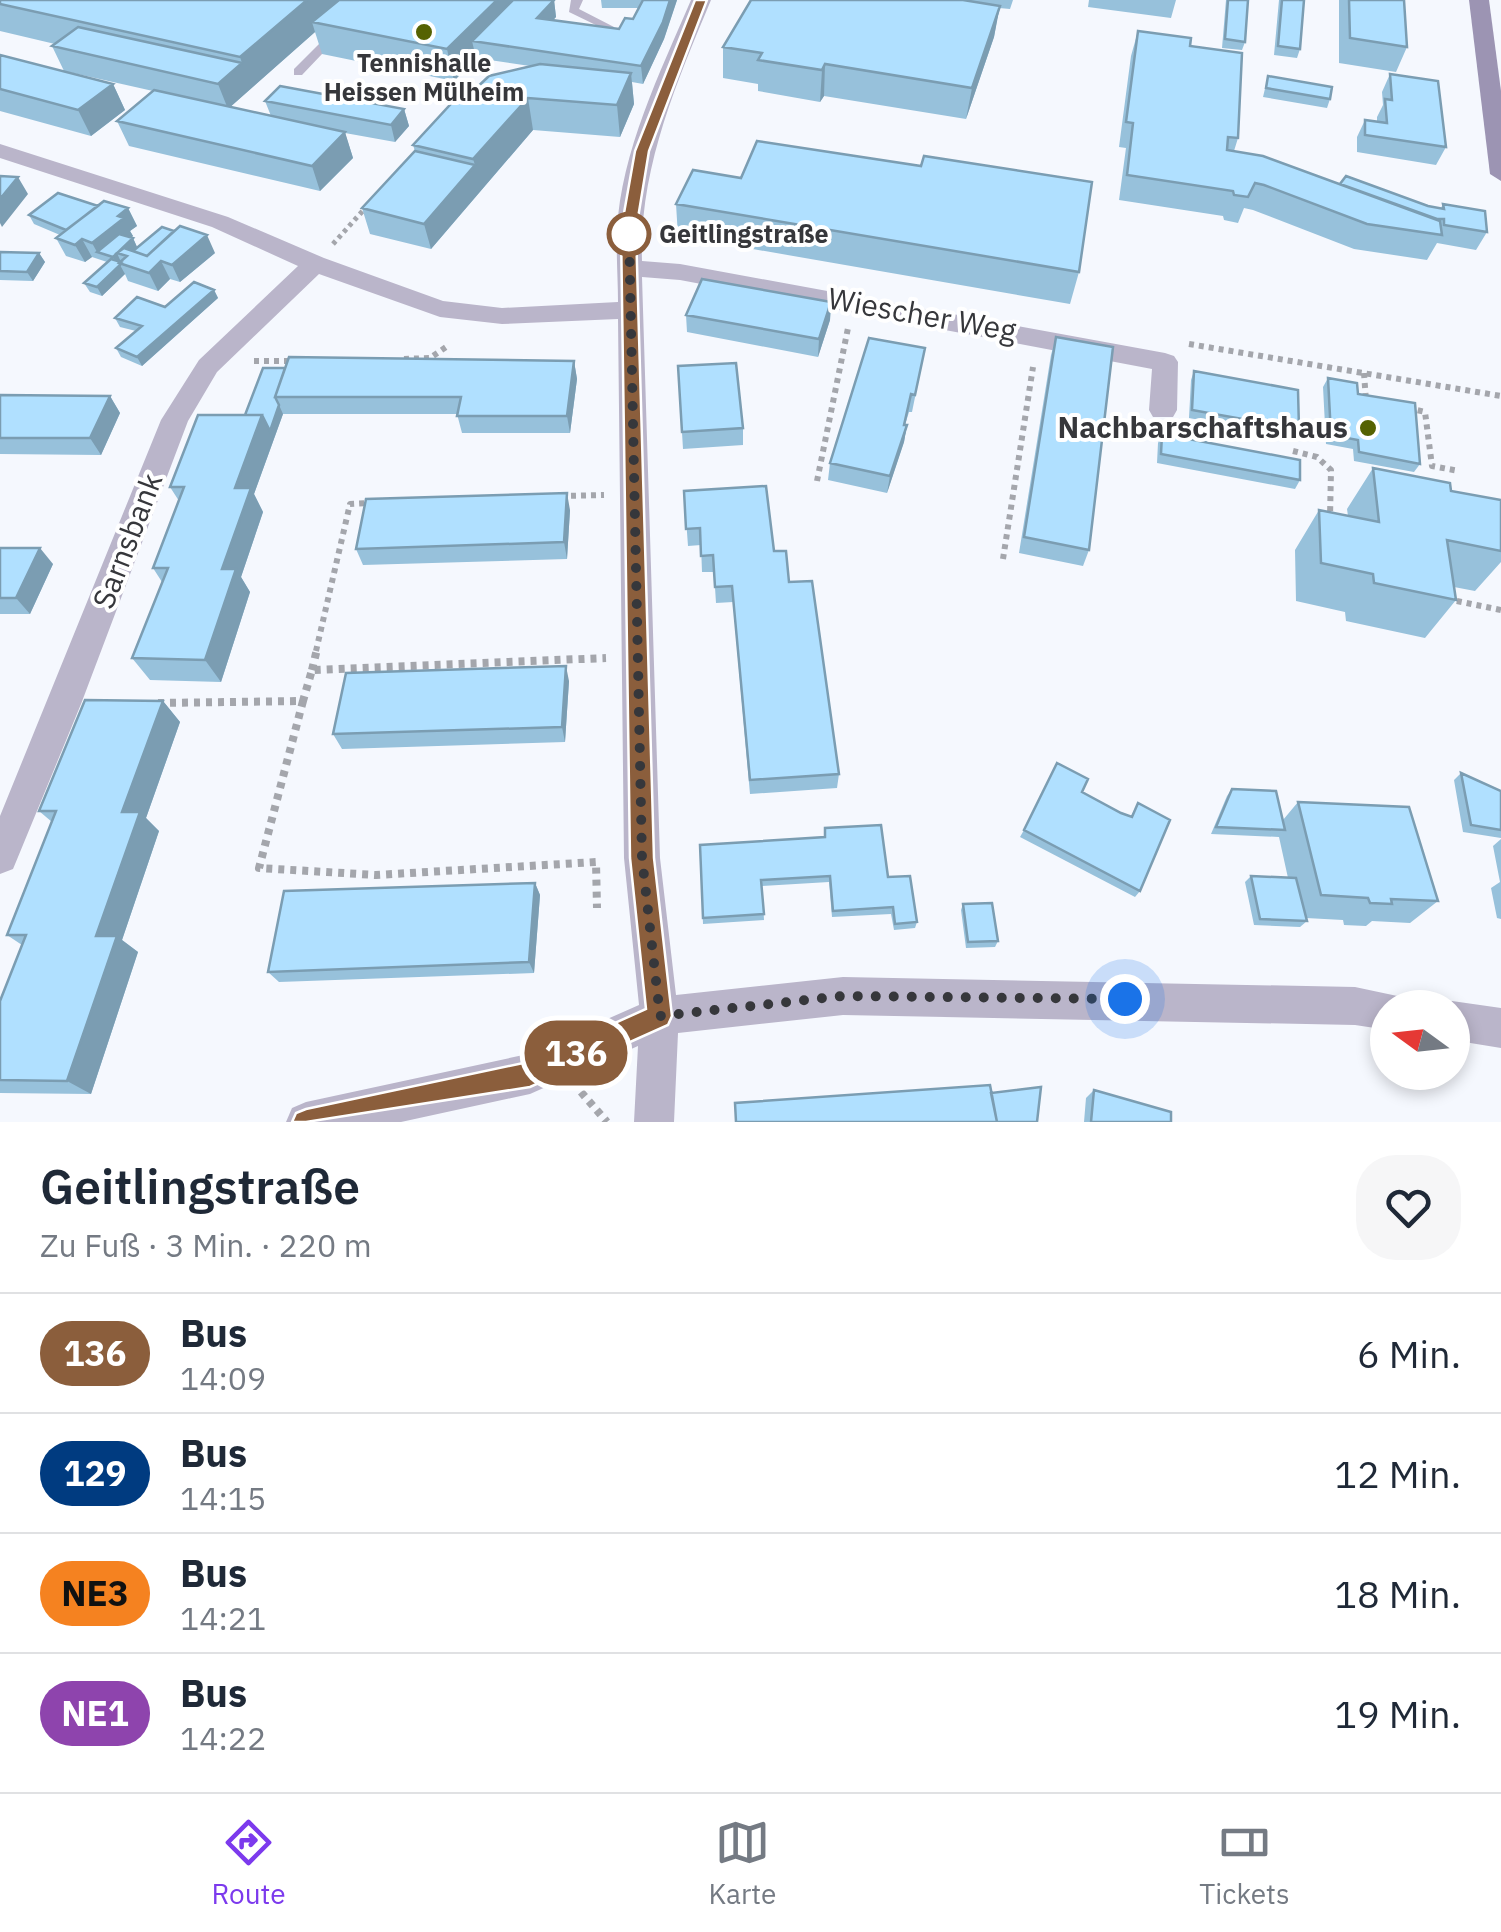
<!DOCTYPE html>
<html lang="de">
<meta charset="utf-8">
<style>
body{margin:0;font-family:"IBM Plex Sans",sans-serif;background:#f6f6f7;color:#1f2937;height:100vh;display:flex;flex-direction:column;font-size:38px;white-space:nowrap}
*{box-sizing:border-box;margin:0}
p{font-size:32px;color:#747a83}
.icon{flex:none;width:55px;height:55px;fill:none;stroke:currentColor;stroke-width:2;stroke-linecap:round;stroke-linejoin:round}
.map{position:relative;height:1122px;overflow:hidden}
.drawer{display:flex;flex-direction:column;background:#fff;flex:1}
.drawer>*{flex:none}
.badge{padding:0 20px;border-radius:32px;font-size:35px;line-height:65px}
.needle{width:65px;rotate:285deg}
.tools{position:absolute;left:1370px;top:990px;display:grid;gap:20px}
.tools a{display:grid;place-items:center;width:100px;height:100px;border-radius:50%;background:#fff;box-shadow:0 5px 15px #0003;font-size:50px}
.you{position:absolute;width:50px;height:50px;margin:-25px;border:8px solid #fff;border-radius:50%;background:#1a73e8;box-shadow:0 0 0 15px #1a73e833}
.map>.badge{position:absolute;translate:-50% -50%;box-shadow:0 0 0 5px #fff}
.round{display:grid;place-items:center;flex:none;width:105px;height:105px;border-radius:40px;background:#f6f6f7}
.summary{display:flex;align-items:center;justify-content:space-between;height:170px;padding:0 40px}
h1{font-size:48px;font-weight:600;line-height:75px}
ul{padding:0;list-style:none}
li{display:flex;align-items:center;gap:30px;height:120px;padding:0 40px;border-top:2px solid #e0e1e3}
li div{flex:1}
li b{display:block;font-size:38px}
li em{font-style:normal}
li .badge{min-width:110px;font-weight:700;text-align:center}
.menu{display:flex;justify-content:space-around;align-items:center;height:140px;border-top:2px solid #e0e1e3;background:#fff;font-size:28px;color:#747a83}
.menu a{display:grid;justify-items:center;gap:5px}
.menu .on{color:#7c3aed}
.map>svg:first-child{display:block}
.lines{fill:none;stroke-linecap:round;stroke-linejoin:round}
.path-far2{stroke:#a4a6ac;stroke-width:5;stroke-dasharray:4 4;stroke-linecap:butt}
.path-far1{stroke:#a4a6ac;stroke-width:6;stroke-dasharray:5 5;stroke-linecap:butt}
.path{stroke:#a4a6ac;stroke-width:8;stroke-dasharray:6 6;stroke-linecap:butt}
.lane{fill:#bab5ca;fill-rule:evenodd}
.street{fill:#bab5ca;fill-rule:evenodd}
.secondary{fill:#9c94b3;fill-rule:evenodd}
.wall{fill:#97c1db}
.shaded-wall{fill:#7b9db2}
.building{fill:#b0e0ff;stroke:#7b9db2;stroke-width:2.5}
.line{fill:#8b5e3c;stroke:#fff;stroke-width:2.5}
.walk{stroke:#36373b;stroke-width:10;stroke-dasharray:0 18}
.poi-dot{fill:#556202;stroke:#fff;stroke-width:4}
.stop-dot{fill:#fff;stroke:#8b5e3c;stroke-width:5}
.labels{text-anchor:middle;stroke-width:8;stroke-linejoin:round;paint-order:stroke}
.far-poi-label{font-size:25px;font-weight:bold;fill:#36373b;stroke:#fff}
.far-stop-label{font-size:25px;font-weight:bold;fill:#36373b;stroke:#fff;text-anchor:start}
.street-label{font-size:30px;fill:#36373b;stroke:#fff}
.poi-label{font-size:30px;font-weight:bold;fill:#36373b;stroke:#fff;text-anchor:end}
</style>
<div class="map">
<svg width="1501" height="1122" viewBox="0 0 1501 1122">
<rect width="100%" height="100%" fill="#f5f8fe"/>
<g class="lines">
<!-- path-far2 -->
<path class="path-far2" d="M333,244L368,205"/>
<!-- path-far1 -->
<path class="path-far1" d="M1189,344L1501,396
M404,359L430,358L449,345
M254,361H291
M1364,373L1366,401
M1408,408L1425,412L1432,466L1459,471
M1293,451L1317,457L1331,470L1330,518
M817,481L848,328
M561,496L604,495
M1003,559L1033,367
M1447,599L1501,610
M316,651L350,504L369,503"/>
<!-- path -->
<path class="path" d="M312,670L317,649
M303,701L259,868L376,875L596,862L597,908
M158,703L303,701L312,670L606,658
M581,1092L607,1122"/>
<!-- lane -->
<path class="lane" d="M571,0H583L579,9L614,27L604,29L569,12Z
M332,31L342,33L302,75H294V69Z"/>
<!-- street -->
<path class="street" d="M691,0H711C676,84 639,169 642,261L680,264L1165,353L1174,356L1178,362L1177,410L1173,417H1153L1149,410L1152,369L680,280L642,277L660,858L676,995L843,977L1355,987L1402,997L1406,1008H1388V1030L1355,1025L843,1015L678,1033L674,1122H634L638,1046L530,1094L401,1122H286L292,1108L306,1102L528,1054L639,1005L624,858L618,319L502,324L440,317L319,274L217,372L188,421L81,704L18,857L13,869L0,874V816L161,420L199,360L298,266L212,227L0,158V144L228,217L324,258L443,301L502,308L618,302C618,279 616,255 617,231C621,151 660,73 691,0Z
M1452,1001L1501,1008V1048L1452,1040V1008H1438Z"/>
<!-- secondary -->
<path class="secondary" d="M1469,0H1489L1501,91V181L1490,174Z"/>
</g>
<!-- wall -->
<path class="wall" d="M0,0H554L556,17L553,20L619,29L633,19L638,8H602L601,0H677L664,39L643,84L632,82L634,104L620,137L533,130L431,249L370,234L362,208L415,151L413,145L469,95L530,66L476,58L454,81L322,54L315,32L230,107L271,116L265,101L404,109L409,126L395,142L345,133L353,158L320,191L129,146L117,121L153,91L64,71L52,46L55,44L0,31Z
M751,0H1013L1010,9L999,8L994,37L966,119L824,96L820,102L758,91V84L723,78V47Z
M1089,0H1176L1171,18L1088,7Z
M1226,0H1248L1245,42L1242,50L1222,48Z
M1279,0H1304L1300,49L1297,58L1274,55Z
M1339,0H1404L1407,47L1396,72L1339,63Z
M1138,31L1190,46L1238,138L1234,151L1340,184L1428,206L1441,208L1443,204L1487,232L1476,250L1437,243L1427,260L1354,249L1253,210L1244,208L1238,223L1224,220L1223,216L1119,200L1126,148L1119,147L1131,56Z
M0,55L113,84L125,110L91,136L0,111Z
M1390,74L1446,147L1436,165L1357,152V137L1365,120L1377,122V117L1383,105L1382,92Z
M1268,76L1330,99L1327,108L1263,97Z
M676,204L1079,272L1070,304L678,236Z
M98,206L128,208L137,226L130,231L133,236L130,238H133L137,247L215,253L180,282L170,279L158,291L128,281L125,274L102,296L90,292L84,283L107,262L92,257L85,262L66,256L56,238L60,235L34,224L29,215Z
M0,252L39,253L45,262L33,281L0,280Z
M214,290L218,298L142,366L121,357L116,348L136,331L120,327L115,318L165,307Z
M831,302L830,320L818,357L687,332L686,315Z
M1056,337L1089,550L1083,566L1019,553L1051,355Z
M925,348L912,412H909L905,425H907L904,442L887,493L828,480L830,463Z
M574,361L577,379L570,433H462L457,414H283L254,494L263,512L241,577L250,592L221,682L150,680L132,658L162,582L153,568L179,501L170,487L245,415L263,368Z
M678,366L743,428V445L683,449Z
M1194,371L1299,429L1294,438L1189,418L1191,380Z
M1328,378L1420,464L1414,472L1354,461L1353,449L1326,444L1323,387Z
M0,395L110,396L120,413L101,455L0,454Z
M1162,434L1300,480L1295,489L1157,463L1158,443Z
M1373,468L1451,491L1501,500V562L1475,591L1454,587L1456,600L1425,638L1346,621L1345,612L1296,601L1295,550L1319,510L1348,516L1347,509Z
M684,491L774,551L789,582L839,774L837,788L750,794L733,602L716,603L714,572H702L701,545L688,546Z
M570,510L567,559L363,565L356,549Z
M0,548L53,564L30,614H0Z
M569,681L565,742L342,749L333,734Z
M163,701L180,722L146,818L159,831L122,940L138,952L91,1094L0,1093V1001L22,945L7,935L52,822L39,811Z
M1461,773L1501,791V838L1463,832L1454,780Z
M1232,789L1283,820L1298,802L1438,901L1410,923L1372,921L1366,926L1344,925L1343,920L1306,918L1307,921L1300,927L1254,925L1245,882L1251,876L1288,878L1279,837L1211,834L1227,796Z
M1082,792L1121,813L1131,816L1138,803L1140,891L1135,897L1020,837L1024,830Z
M825,828L888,877L917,922L915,928L894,930L891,914L832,917L829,882L762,886L764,920L703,924L700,845L824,837Z
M1501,839V919L1497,918L1491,888L1500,882L1493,846Z
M535,883L540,895L534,973L279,982L268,972Z
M963,904L998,941L995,947L966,948L961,910Z
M1094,1090L1171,1122H1084L1086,1098Z"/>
<!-- shaded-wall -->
<path class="shaded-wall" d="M307,0H352L312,22L315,32L228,109L218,84L242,63L240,57Z
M497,0H533L472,41L476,58L454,81L447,49Z
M554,0L556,17L539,35L537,18Z
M670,0H677L664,39L643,84L641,66Z
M1000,6L994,37L966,119L972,88Z
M825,64L824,96L820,102L822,70Z
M631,73L634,104L620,137L617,105Z
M113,84L125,110L91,136L78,110Z
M528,98L533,130L431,249L424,224L475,165L473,159Z
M404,109L409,126L395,142L391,125Z
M345,132L353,158L320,191L312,166Z
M18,177L28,194L2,227L0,223V199Z
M128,208L137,226L130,231L133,236L108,256L97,252L92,243L118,216Z
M184,234L161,261L170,279L158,291L149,273Z
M207,235L215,253L180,282L172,265Z
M133,238L137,247L127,256L117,253L121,262L117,266L113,257Z
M82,239L92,257L85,262L75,245Z
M39,253L45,262L33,281L27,272Z
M120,265L125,274L102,296L97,287Z
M214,290L218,298L142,366L137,357Z
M831,302L830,320L818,357L819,339Z
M574,361L577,379L570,433L567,416Z
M110,396L120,413L101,455L90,438Z
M279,405L283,414L254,494L263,512L241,577L250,592L221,682L205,660L235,488L262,415Z
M907,425L904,442L887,493L890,476Z
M567,493L570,510L567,559L564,542Z
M40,548L53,564L30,614L16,598Z
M566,666L569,681L565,742L562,727Z
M163,701L180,722L146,818L159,831L122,940L138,952L91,1094L67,1081L122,812Z
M535,883L540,895L534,973L529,962Z"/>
<!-- building -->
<path class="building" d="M0,0H307L240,57L0,4Z
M339,0H497L447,49L312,22Z
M513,0H554L537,18L619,29L625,18L633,19L643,0H670L663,22L641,66L472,41Z
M751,0H963L1000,6L972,88L825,64L822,70L758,60L762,53L723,47Z
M1228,0H1248L1245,42L1225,39Z
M1282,0H1304L1300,49L1278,46Z
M1349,0H1404L1407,47L1350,38Z
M78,27L242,63L218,84L52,46Z
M1138,31L1191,38L1190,46L1242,53L1238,138L1228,137L1227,150L1263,156L1440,221L1442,235L1367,224L1264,185L1255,183L1248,197L1234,195L1233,191L1127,175L1133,123L1126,122Z
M0,55L113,84L78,110L0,89Z
M540,64L631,73L617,105L528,98L473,159L413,145L461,93L469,95L489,76Z
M1390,74L1438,81L1446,147L1365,135V120L1387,123L1385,99L1392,100Z
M1268,76L1332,87L1330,99L1266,88Z
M280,86L404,109L391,125L265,101Z
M154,90L345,132L312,166L117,121Z
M757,141L921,166L924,156L1092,182L1079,272L676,204L693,170L741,178Z
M415,151L475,165L424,224L362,208Z
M0,176L18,177L0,199Z
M1346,176L1428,206L1444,209L1443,204L1485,211L1487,232L1444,225V219H1437L1340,184Z
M58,193L98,206L66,230L29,215Z
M104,201L128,208L118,216L124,218L92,243L82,239L75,245L56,238Z
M180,226L207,235L172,265L161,261L149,273L119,263L127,256L117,253L124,248L147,256Z
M162,227L174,231L147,256L133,251Z
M119,234L133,238L113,257L97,252Z
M0,252L39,253L27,272L0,271Z
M111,259L121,262L119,263L120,265L97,287L84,283Z
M702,279L831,302L819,339L686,315Z
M194,282L214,290L137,357L116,348L142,326L115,318L137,297L165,307Z
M1056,337L1113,347L1089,550L1024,537Z
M869,338L925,348L915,395L911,394L904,425H907L890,476L830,463Z
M289,357L574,361L567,416H457L461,397H275Z
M736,363L743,428L682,432L678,366Z
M263,368H285L275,397L279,405L270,431L262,415H245Z
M1194,371L1298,390L1299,429L1192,410Z
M1328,378L1357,383L1358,394L1415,403L1420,464L1359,452L1358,440L1331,435Z
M0,395L110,396L90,438H0Z
M198,415H262L235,488H251L222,569H236L205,660L132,658L168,568H153L184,487H170Z
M1162,434L1300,460V480L1161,454Z
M1373,468L1450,483L1451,491L1501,500V551L1447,540L1456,600L1374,583L1373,574L1321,563L1319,510L1379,522Z
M766,486L774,551H786L789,582L812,581L839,774L750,780L732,586L715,587L713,555L701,556L700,528L686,529L684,491Z
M567,493L564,542L356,549L366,499Z
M0,548H40L16,598H0Z
M566,666L562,727L333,734L346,673Z
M85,700L163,701L122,812H140L96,936H117L67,1081L0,1080V1001L26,935H7L56,811H39Z
M1057,763L1088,779L1082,792L1121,813L1132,817L1138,803L1170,820L1140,891L1024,830Z
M1461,773L1501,791V830L1471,825Z
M1232,789L1276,791L1285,830L1216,827Z
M1298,802L1409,807L1438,901L1391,899L1392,904L1370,903L1368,898L1321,895Z
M881,825L888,877L910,876L917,922L895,924L893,907L833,911L830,876L761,880L764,914L703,918L700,845L825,837V828Z
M1251,876L1296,878L1307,921L1260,919Z
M535,883L529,962L268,972L284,891Z
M992,903L998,941L968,942L963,904Z
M990,1085L997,1122H736L735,1103Z
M1041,1087L1037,1122H997L991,1093Z
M1094,1090L1171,1112V1122H1091Z"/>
<!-- line -->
<path class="line" d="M695,0H707L649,151L636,230L654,858L672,1016L668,1025L530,1087L306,1122H292L296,1113L306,1109L528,1062L646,1009L630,858L621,230L635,151Z"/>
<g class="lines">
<!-- walk -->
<path class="walk" d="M629,234V230L642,858L660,1016L843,996L1125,999"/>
</g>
<!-- markers -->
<g class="poi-dot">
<circle cx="424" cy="32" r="10"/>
<circle cx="1368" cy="428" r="10"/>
</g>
<circle class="stop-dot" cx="629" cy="234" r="20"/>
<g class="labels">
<!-- far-poi labels -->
<g class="far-poi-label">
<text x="424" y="72">Tennishalle<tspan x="424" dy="29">Heissen Mülheim</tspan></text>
</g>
<!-- far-stop labels -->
<g class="far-stop-label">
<text x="659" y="243">Geitlingstraße</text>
</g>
<!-- street labels -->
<g class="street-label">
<text transform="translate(922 315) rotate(10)" y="10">Wiescher Weg</text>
<text transform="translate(128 541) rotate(-69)" y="10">Sarnsbank</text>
</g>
<!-- poi labels -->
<g class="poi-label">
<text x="1348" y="438">Nachbarschaftshaus</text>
</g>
</g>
</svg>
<div class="tools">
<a><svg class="needle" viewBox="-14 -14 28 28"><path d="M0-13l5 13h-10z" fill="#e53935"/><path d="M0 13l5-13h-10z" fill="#747a83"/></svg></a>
</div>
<div class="you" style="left:1125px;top:999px"></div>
<b class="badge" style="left:576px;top:1053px;background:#8b5e3c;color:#fff">136</b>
</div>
<section class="drawer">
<div class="summary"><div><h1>Geitlingstraße</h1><p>Zu Fuß · 3 Min. · 220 m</p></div><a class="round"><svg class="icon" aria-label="heart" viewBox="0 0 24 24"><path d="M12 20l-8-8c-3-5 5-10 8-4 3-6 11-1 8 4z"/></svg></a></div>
<ul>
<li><span class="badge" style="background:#8b5e3c;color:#fff">136</span><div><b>Bus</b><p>14:09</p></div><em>6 Min.</em></li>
<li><span class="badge" style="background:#003b80;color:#fff">129</span><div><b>Bus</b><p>14:15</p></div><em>12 Min.</em></li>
<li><span class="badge" style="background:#f58220;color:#111">NE3</span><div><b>Bus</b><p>14:21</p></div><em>18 Min.</em></li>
<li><span class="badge" style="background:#8e44ad;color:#fff">NE1</span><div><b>Bus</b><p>14:22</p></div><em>19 Min.</em></li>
</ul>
</section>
<nav class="menu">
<a class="on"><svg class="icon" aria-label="directions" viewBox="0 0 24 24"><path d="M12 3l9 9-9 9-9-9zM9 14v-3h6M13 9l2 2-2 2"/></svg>Route</a>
<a><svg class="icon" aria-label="map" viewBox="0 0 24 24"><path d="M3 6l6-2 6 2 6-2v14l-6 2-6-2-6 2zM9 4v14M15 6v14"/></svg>Karte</a>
<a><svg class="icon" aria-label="tickets" viewBox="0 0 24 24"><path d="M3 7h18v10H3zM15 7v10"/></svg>Tickets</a>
</nav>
